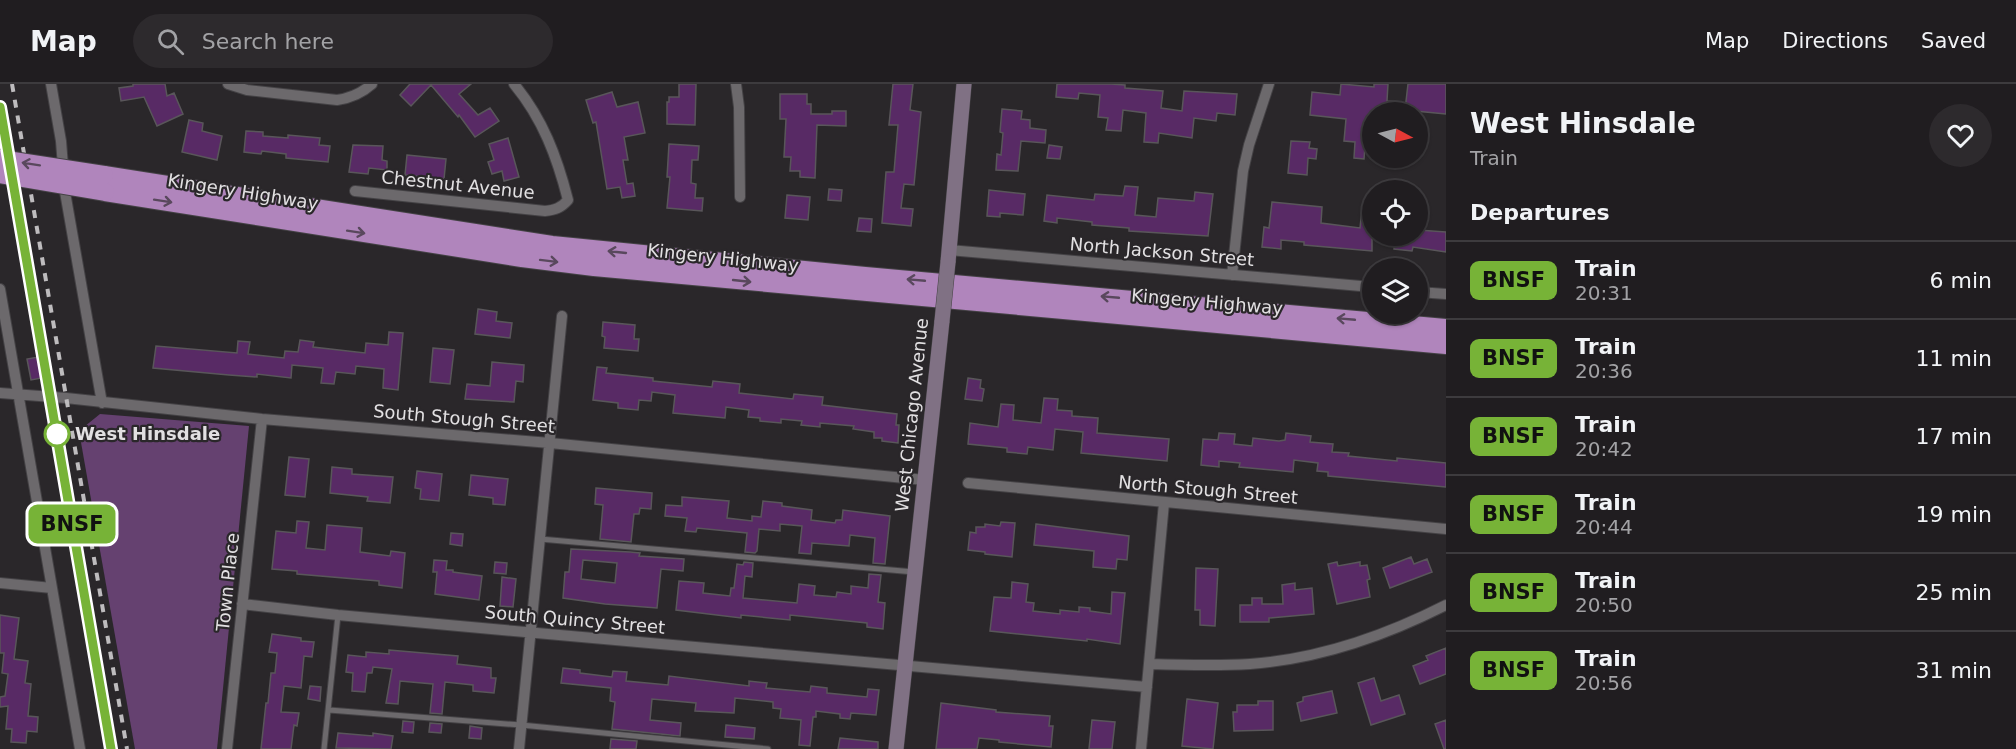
<!DOCTYPE html>
<style>
body{margin:0;font-family:"DejaVu Sans",sans-serif;background:#2d2a2d;color:#f1f3f6;height:100vh;display:flex;flex-direction:column;font-size:22px;white-space:nowrap}
*{box-sizing:border-box;margin:0}
p{font-size:20px;color:#a2a2a5}
.icon{flex:none;width:33px;height:33px;fill:none;stroke:currentColor;stroke-width:2;stroke-linecap:round;stroke-linejoin:round}
.map{position:relative;flex:1;overflow:hidden}
.details{display:flex;flex-direction:column;background:#201d20;width:570px}
.details>*{flex:none}
.badge{padding:0 12px;border-radius:9px;font-size:21px;line-height:39px}
.needle{width:39px;rotate:97deg}
.tools{position:absolute;left:1362px;top:18px;display:grid;gap:12px}
.tools a{display:grid;place-items:center;width:66px;height:66px;border-radius:50%;background:#201d20;box-shadow:0 2px 4px #0004,0 0 0 2px #3d3b3e;font-size:30px}
.map>.badge{position:absolute;translate:-50% -50%;box-shadow:0 0 0 3px #fff}
h2{padding:0 24px;font-size:22px;line-height:54px}
.round{display:grid;place-items:center;flex:none;width:63px;height:63px;border-radius:32px;background:#2d2a2d}
.summary{display:flex;align-items:center;justify-content:space-between;height:102px;padding:0 24px}
h1{font-size:28px;font-weight:600;line-height:45px}
ul{padding:0;list-style:none}
li{display:flex;align-items:center;gap:18px;height:78px;padding:0 24px;border-top:2px solid #3d3b3e}
li div{flex:1}
li b{display:block;font-size:22px}
li em{font-style:normal}
li .badge{min-width:66px;font-weight:700;text-align:center}
header{display:flex;align-items:center;gap:36px;box-sizing:border-box;height:84px;padding:0 30px;background:#201d20;border-bottom:2px solid #3d3b3e}
header strong{font-size:28px}
nav{display:flex;gap:33px;margin-inline-start:auto;font-size:21px}
.search{width:420px;height:54px;background:#2d2a2d;display:flex;align-items:center;gap:15px;box-sizing:border-box;padding:0 21px;border-radius:33px;color:#a2a2a5;font-size:22px}
main{display:flex;flex:1;min-height:0}
.map>svg:first-child{display:block}
.green{fill:#654170}
.building{fill:#582a65;stroke:#59565a;stroke-width:1.5;fill-rule:evenodd}
.lines{fill:none;stroke-linecap:round;stroke-linejoin:round}
.service-casing{stroke:#444245;stroke-width:7}
.minor-casing{stroke:#444245;stroke-width:12}
.secondary-casing{stroke:#444245;stroke-width:16}
.motorway-casing{stroke:#444245;stroke-width:20}
.service{stroke:#6c696c;stroke-width:5}
.minor{stroke:#6c696c;stroke-width:10}
.secondary{stroke:#807184;stroke-width:15}
.motorway{stroke:#b085bc;stroke-width:18}
.rail{stroke:#bebcbe;stroke-width:4;stroke-dasharray:8 8;stroke-linecap:butt}
.secondary-bridge-casing{stroke:#444245;stroke-width:16;stroke-linecap:butt}
.motorway-bridge-casing{stroke:#444245;stroke-width:20;stroke-linecap:butt}
.secondary-bridge{stroke:#807184;stroke-width:15}
.motorway-bridge{stroke:#b085bc;stroke-width:18}
.oneway{stroke:#59485d}
.line-casing{stroke:#fff;stroke-width:14}
.line{stroke:#77b337;stroke-width:9}
.stop-dot{fill:#fff;stroke:#77b337;stroke-width:3}
.labels{text-anchor:middle;stroke-width:4.5;stroke-linejoin:round;paint-order:stroke}
.street-label{font-size:18px;fill:#e2e0e2;stroke:#2a272a}
.stop-label{font-size:18px;font-weight:bold;fill:#e2e0e2;stroke:#2a272a;text-anchor:start}
</style>
<header>
<strong>Map</strong>
<div class="search"><svg class="icon" aria-label="search" viewBox="0 0 24 24"><circle cx="10" cy="10" r="6"/><path d="M15 15l6 6"/></svg>Search here</div>
<nav><a>Map</a><a>Directions</a><a>Saved</a></nav>
</header>
<main>
<div class="map">
<svg width="1446" height="665" viewBox="0 0 1446 665">
<rect width="100%" height="100%" fill="#2a272a"/>
<!-- green -->
<path class="green" d="M100,330L249,342L217,665H135L79,347Z"/>
<!-- building -->
<path class="building" d="M133,0H165L167,12L174,9L183,30L157,42L144,13L121,17L119,4L133,2Z
M410,0H471L459,10L478,31L490,24L499,37L475,53L459,31L458,33L431,1L411,22L400,11Z
M679,0H696L695,41L667,40V18H669V13H679Z
M893,0H913L910,26L921,28L914,101L904,100L901,124L913,125L911,142L882,139L886,88H894L898,41H889Z
M1057,0H1111L1125,1V4L1163,7L1161,24L1182,27L1184,7L1237,10L1235,31L1217,29L1216,37L1194,34L1192,54L1159,49L1158,59L1144,58L1146,29L1123,26L1121,47L1106,46L1108,34L1098,33L1100,11L1079,9L1078,15L1056,13Z
M1341,0L1374,3V0H1388L1387,17L1401,18L1400,28H1372V38L1367,37L1364,75L1354,74L1355,58L1344,57L1346,35L1310,31L1312,8L1340,11Z
M1408,0H1446V30L1405,26Z
M612,8L617,23L638,18L645,49L624,53L628,76H623L627,100L633,99L635,112L622,114L620,103L607,105L596,38L593,39L586,16Z
M780,10H807V20H811V30H832V27H846V42L817,41L815,94L800,93V87H790L791,73H784L786,35H780Z
M1002,25L1022,27L1021,35L1030,36V44L1046,46L1045,59L1021,57L1018,87L996,86L997,70L1001,71L1003,49L1000,48Z
M189,36L203,39L202,47L222,52L217,76L182,68Z
M246,47L263,48V52L288,54V51L320,54L319,61L330,62L328,78L286,74V70L262,67L261,70L244,68Z
M508,54L519,93L504,97L502,87L492,90L488,78L494,76L489,60Z
M1291,57L1310,58L1309,64L1317,65L1316,75L1308,74L1307,91L1288,89Z
M669,60L699,62L698,76H692L691,99L696,100L695,114H703L702,127L667,124L670,93H667Z
M353,61L383,62L382,76L387,77V86L369,84L368,90L349,88Z
M1049,61L1062,63L1060,75L1047,74Z
M407,71L446,75L444,95L405,91Z
M1125,102L1138,103L1135,131L1156,133L1158,114L1194,117L1195,108L1213,110L1208,152L1129,147V144L1092,141V138L1057,134V139L1044,137L1047,111L1094,116L1095,110L1123,112Z
M829,105L842,106L841,117L828,116Z
M989,106L1025,110L1023,131L1000,129V133L987,132Z
M787,111L810,113L808,136L785,134Z
M1272,118L1322,123L1321,139L1360,144L1362,125L1372,127V167L1304,161V158L1281,156V165L1262,163L1264,143L1269,144Z
M859,134L872,135L871,148L857,147Z
M1418,146L1446,148V168L1413,163L1412,167L1394,165L1395,152H1418Z
M478,225L497,228L496,237L512,239L510,254L475,250Z
M603,238L635,241L634,255H639L638,267L604,264L605,253L602,252Z
M389,248L403,249L398,306L383,304L384,285L356,282L355,290L336,288L334,300L321,299L323,284L292,281L291,294L257,290V293L229,291L153,284L156,262L237,269L238,257L250,258L248,270L284,274L285,267L298,268L300,256L314,258L313,263L365,269L366,259L388,261Z
M433,264L454,266L450,300L430,298Z
M38,273L42,294L31,296L27,275Z
M492,278L524,281L523,298L516,297L514,318L465,315L467,300L490,302Z
M597,283L607,284L606,289L653,294V297L712,303L713,297L740,300L739,309L793,315L794,310L823,313L822,321L897,330L896,341H899L898,359L882,357V354H874V348L853,345L854,342L820,339V343L801,341L802,337L781,335V339L760,337V334L748,333L749,326L726,323L725,334L673,329L675,311L652,308L651,317L639,316L638,326L618,324V319L593,316Z
M968,294L981,296L980,304L984,305L982,317L965,315Z
M1044,314L1058,315L1057,326L1072,327V332L1098,334L1097,349L1169,355L1167,377L1081,369L1083,348L1055,345L1053,366L1028,363L1027,370L1007,368V364L968,360L970,339L998,343L1001,320L1014,321L1013,336L1041,339Z
M1219,349L1235,350L1234,360L1252,362L1253,354L1279,357L1285,356L1286,349L1311,352L1310,358L1333,360L1332,368L1349,369L1348,372L1397,377V374L1446,379V403L1328,392V388L1317,387L1318,379L1294,376L1293,388L1239,383L1240,379L1219,377V383L1201,381L1203,355L1218,356Z
M289,373L309,375L305,413L285,411Z
M332,383L352,385V390L393,393L390,419L367,417L368,413L330,409Z
M417,387L442,390L439,417L420,415L421,405L415,404Z
M471,391L508,395L505,421L493,420V414L469,411Z
M596,404L652,409L651,425L640,424L639,430H634L631,458L600,455L603,421L595,420Z
M682,413L729,417L727,434L752,437V432L761,433L763,417L782,419V422L812,426L811,436L835,439L836,436H842L843,426L890,432L885,480L873,479L875,454L850,451L849,462L812,459L811,470L799,469L802,442L780,440V447L759,445L757,467L755,469L745,468L747,449L697,444L696,448L685,447L687,434L665,432L666,421L682,422Z
M297,437L309,438L306,464L325,466L327,441L362,444L360,468L390,472L391,467L405,469L402,504L379,501V497L297,490V487L272,485L276,447L296,449Z
M1001,438L1015,439L1012,473L985,470V468L968,466L970,448L976,449V443H985V440L1000,442Z
M1036,440L1129,452L1127,476L1117,475L1116,485L1093,483L1094,467L1034,461Z
M451,449L463,450L462,462L450,460Z
M571,465L630,468L640,469L639,472L684,475L683,487L661,485L657,524L605,520L563,514L565,488H569ZM583,476L617,479L615,499L581,495Z
M1411,473L1414,480L1427,475L1432,488L1390,504L1383,484Z
M434,476L447,477L446,486H453V488L482,492L479,516L435,510L437,488H433Z
M495,478L507,479L506,490L494,489Z
M744,478L753,479L752,493L745,492L743,514L797,519L799,500L815,502L814,511L836,513L837,508L851,510V502L868,504L869,490L881,491L878,518L885,519L883,545L867,543V539L819,534L790,531V536L741,531V534L676,526L679,497L704,499L703,509L730,512L731,504H734L737,480L743,481Z
M1337,478L1338,482L1360,478V482L1367,481L1370,495L1367,496L1370,513L1337,520L1328,480Z
M1196,484L1218,485L1215,542L1200,541V526H1195Z
M502,493L516,495L513,523L500,522Z
M1012,498L1028,500L1026,518L1034,519L1033,527L1060,530V526L1079,528V523L1090,524V527L1111,530L1112,508L1125,509L1120,560L1087,555V557L990,547L994,513L1011,514Z
M1295,499V506L1312,504L1314,530L1269,534V538H1240V521H1252V514H1262V520H1283L1282,501Z
M0,531L19,534L14,575L28,577L25,599L31,600L28,632L38,633L37,648L27,647L26,659L11,658L12,645H6L8,622L0,623V613L5,612L8,590L2,589L4,569H0Z
M272,550L301,554V557L314,558L312,573L304,572L301,604L284,602L281,628L299,629L297,642L294,641L291,665H261L266,619H268L271,589H275L277,569L269,568Z
M1446,564V590L1420,600L1413,582L1428,576L1426,572Z
M389,566L458,572L457,580L491,584V594H496L494,609L473,607V601L445,598L442,630L430,629L433,600L400,597L398,620L386,619L392,585L373,583L372,589H367L365,608L352,607L353,589L346,588L348,571L366,573V568L389,570Z
M563,584L580,586V589L612,593L613,587L627,588L626,597L668,601L669,592L749,602V597L767,599L766,604L810,608L811,602L827,604V609L867,613L868,605L879,606L876,631L851,629L850,635L840,634V630L816,627V633H813L810,662L799,661L801,636L780,634L781,625L773,624V618L735,614L734,629L695,627L696,619L652,615L650,636L681,639L680,652L612,645L615,618L610,617L611,604L561,599Z
M1374,594L1381,617L1399,611L1405,630L1371,641L1358,599Z
M310,602L321,603L320,617L308,615Z
M1332,607L1337,629L1301,637L1297,619L1303,617V613Z
M1187,615L1218,619L1213,665L1182,662Z
M1258,617H1273V646L1234,647L1233,628H1237V621H1258Z
M941,619L996,626V628L1050,632L1049,642H1053L1051,663L999,658V656L979,654L977,665H936Z
M1092,636L1115,638L1112,665H1089Z
M1446,636V665H1444L1435,640Z
M403,637L414,638L413,649L402,648Z
M430,639L442,640L441,649L429,648Z
M726,641L755,644L754,655L725,653Z
M470,642L482,644L481,655L469,654Z
M338,649L373,652V649L393,652L391,665L336,664Z
M840,654L878,658V665H838Z
M611,655L637,657L636,665H610Z"/>
<g class="lines">
<!-- service casing -->
<g class="service-casing">
<path id="service" d="M540,455L914,488
M329,626L521,641L768,665
M324,665L338,531"/>
</g>
<!-- minor casing -->
<g class="minor-casing">
<path id="minor" d="M51,0L61,57L65,108L102,319
M228,0L247,6L337,16C351,14 362,9 372,0
M736,0L739,23L740,113
M355,107L545,127C555,126 561,124 568,116C557,73 543,35 514,0
M949,166L1372,203
M1232,191L1243,87L1249,61L1269,0
M0,205L80,665
M1418,208L1446,210
M0,309L66,314L262,335L550,359L925,396
M968,399L1446,445
M0,499L52,504
M242,520L338,531L514,547L1147,603
M1149,580C1183,581 1216,582 1250,580C1319,575 1385,552 1446,521
M227,665L262,335
M519,665L562,232
M1141,665L1164,419"/>
</g>
<!-- secondary casing -->
<g class="secondary-casing">
<path id="secondary" d="M948,178L964,0
M896,665L942,237"/>
</g>
<!-- motorway casing -->
<g class="motorway-casing">
<path id="motorway" d="M104,91L552,161L865,192L1446,244
M105,108L522,174L594,183L1446,261"/>
</g>
<!-- service -->
<use href="#service" class="service"/>
<!-- minor -->
<use href="#minor" class="minor"/>
<!-- secondary -->
<use href="#secondary" class="secondary"/>
<!-- motorway -->
<use href="#motorway" class="motorway"/>
<!-- rail -->
<path class="rail" d="M12,0L127,665
M0,23L111,665"/>
<!-- secondary-bridge casing -->
<g class="secondary-bridge-casing">
<path id="secondary-bridge" d="M942,237L948,178"/>
</g>
<!-- motorway-bridge casing -->
<g class="motorway-bridge-casing">
<path id="motorway-bridge" d="M0,75L104,91
M0,90L105,108"/>
</g>
<!-- secondary-bridge -->
<use href="#secondary-bridge" class="secondary-bridge"/>
<!-- motorway-bridge -->
<use href="#motorway-bridge" class="motorway-bridge"/>
</g>
<!-- one-way arrows -->
<defs><path id="oneway-shaft" d="M-6 0H5M1.5-3L5.5 0L1.5 3" fill="none" stroke-width="1.6" stroke-linecap="round" stroke-linejoin="round" transform="scale(1.5)"/></defs>
<g class="oneway">
<use href="#oneway-shaft" transform="translate(31 80) rotate(-171)"/>
<use href="#oneway-shaft" transform="translate(163 117) rotate(9)"/>
<use href="#oneway-shaft" transform="translate(356 148) rotate(9)"/>
<use href="#oneway-shaft" transform="translate(617 168) rotate(-174)"/>
<use href="#oneway-shaft" transform="translate(549 177) rotate(7)"/>
<use href="#oneway-shaft" transform="translate(916 196) rotate(-175)"/>
<use href="#oneway-shaft" transform="translate(742 197) rotate(6)"/>
<use href="#oneway-shaft" transform="translate(1110 213) rotate(-175)"/>
<use href="#oneway-shaft" transform="translate(1346 235) rotate(-175)"/>
</g>
<g class="lines">
<!-- line casing -->
<g class="line-casing">
<path id="line" d="M0,23L111,665"/>
</g>
<!-- line -->
<use href="#line" class="line"/>
</g>
<!-- markers -->
<circle class="stop-dot" cx="57" cy="350" r="12"/>
<g class="labels">
<!-- street labels -->
<g class="street-label">
<text transform="translate(458 101) rotate(6)" y="6">Chestnut Avenue</text>
<text transform="translate(243 108) rotate(9)" y="6">Kingery Highway</text>
<text transform="translate(1162 168) rotate(5)" y="6">North Jackson Street</text>
<text transform="translate(723 174) rotate(6)" y="6">Kingery Highway</text>
<text transform="translate(1207 218) rotate(5)" y="6">Kingery Highway</text>
<text transform="translate(912 331) rotate(-84)" y="6">West Chicago Avenue</text>
<text transform="translate(464 335) rotate(5)" y="6">South Stough Street</text>
<text transform="translate(1208 406) rotate(5)" y="6">North Stough Street</text>
<text transform="translate(228 498) rotate(-84)" y="6">Town Place</text>
<text transform="translate(575 536) rotate(5)" y="6">South Quincy Street</text>
</g>
<!-- stop labels -->
<g class="stop-label">
<text x="75" y="356">West Hinsdale</text>
</g>
</g>
</svg>
<div class="tools">
<a><svg class="needle" viewBox="-14 -14 28 28"><path d="M0-13l5 13h-10z" fill="#e53935"/><path d="M0 13l5-13h-10z" fill="#a2a2a5"/></svg></a>
<a><svg class="icon" aria-label="locate" viewBox="0 0 24 24"><circle cx="12" cy="12" r="6"/><path d="M12 2v4M12 18v4M2 12h4M18 12h4"/></svg></a>
<a><svg class="icon" aria-label="layers" viewBox="0 0 24 24"><path d="M12 4l9 5-9 5-9-5zM3 14l9 5 9-5"/></svg></a>
</div>
<b class="badge" style="left:72px;top:440px;background:#77b337;color:#111">BNSF</b>
</div>
<section class="details">
<div class="summary"><div><h1>West Hinsdale</h1><p>Train</p></div><a class="round"><svg class="icon" aria-label="heart" viewBox="0 0 24 24"><path d="M12 20l-8-8c-3-5 5-10 8-4 3-6 11-1 8 4z"/></svg></a></div>
<h2>Departures</h2>
<ul>
<li><span class="badge" style="background:#77b337;color:#111">BNSF</span><div><b>Train</b><p>20:31</p></div><em>6 min</em></li>
<li><span class="badge" style="background:#77b337;color:#111">BNSF</span><div><b>Train</b><p>20:36</p></div><em>11 min</em></li>
<li><span class="badge" style="background:#77b337;color:#111">BNSF</span><div><b>Train</b><p>20:42</p></div><em>17 min</em></li>
<li><span class="badge" style="background:#77b337;color:#111">BNSF</span><div><b>Train</b><p>20:44</p></div><em>19 min</em></li>
<li><span class="badge" style="background:#77b337;color:#111">BNSF</span><div><b>Train</b><p>20:50</p></div><em>25 min</em></li>
<li><span class="badge" style="background:#77b337;color:#111">BNSF</span><div><b>Train</b><p>20:56</p></div><em>31 min</em></li>
</ul>
</section>
</main>
